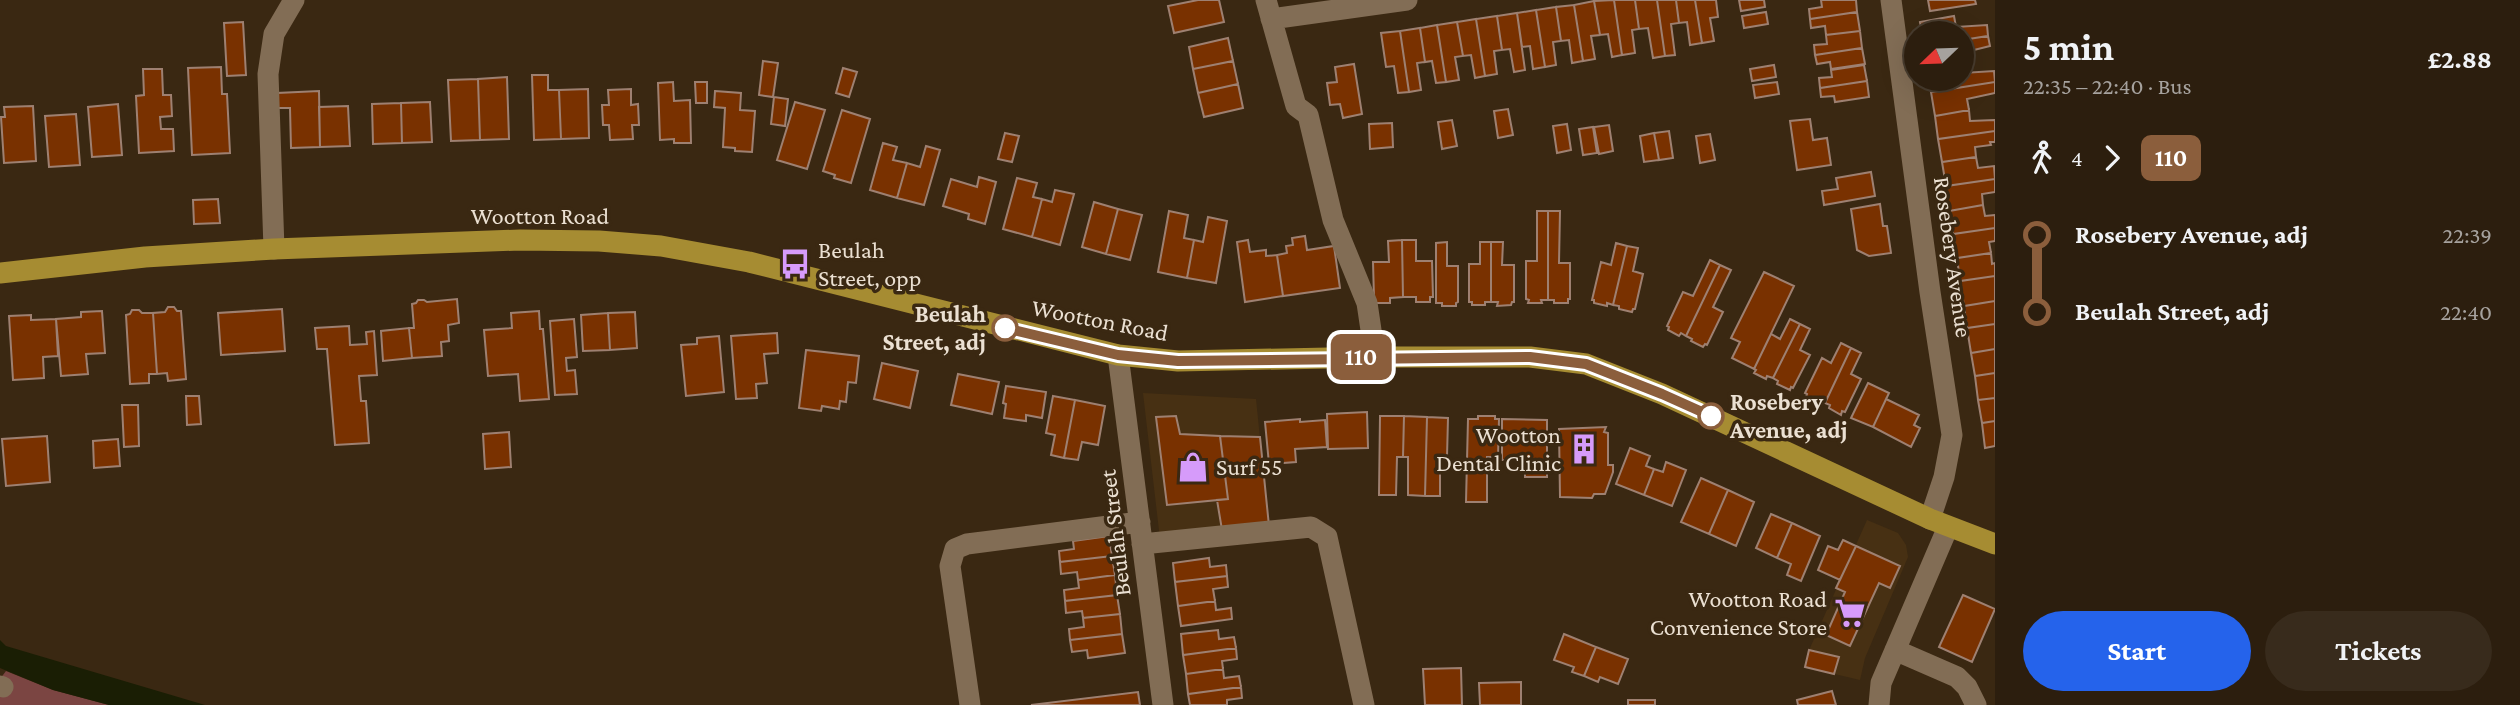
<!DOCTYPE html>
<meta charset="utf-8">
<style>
body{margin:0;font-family:"Crimson Pro",serif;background:#382b1c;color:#f1f3f6;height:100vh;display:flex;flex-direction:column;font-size:26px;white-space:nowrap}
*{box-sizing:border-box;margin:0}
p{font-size:23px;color:#a6a29e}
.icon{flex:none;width:38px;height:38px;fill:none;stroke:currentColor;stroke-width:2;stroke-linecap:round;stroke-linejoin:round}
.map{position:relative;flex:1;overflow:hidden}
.details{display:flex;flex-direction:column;background:#2c1e0e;width:525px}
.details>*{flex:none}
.badge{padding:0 14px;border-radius:10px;font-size:24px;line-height:46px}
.needle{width:46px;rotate:247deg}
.fabs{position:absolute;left:1904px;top:21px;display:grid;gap:14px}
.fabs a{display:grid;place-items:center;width:70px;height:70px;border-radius:50%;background:#2c1e0e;box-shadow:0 7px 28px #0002,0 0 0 2px #483c2e;font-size:35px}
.map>.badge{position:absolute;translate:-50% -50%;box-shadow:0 0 0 4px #fff}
.legs{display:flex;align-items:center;gap:10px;height:77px;padding:0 28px;font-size:23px}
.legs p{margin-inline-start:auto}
.headline{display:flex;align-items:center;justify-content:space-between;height:119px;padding:0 28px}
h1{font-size:38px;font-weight:700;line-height:52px}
.cta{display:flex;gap:14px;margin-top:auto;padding:14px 28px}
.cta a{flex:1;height:80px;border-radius:42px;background:#2563eb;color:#fff;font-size:28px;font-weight:700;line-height:80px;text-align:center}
.cta a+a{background:#382b1c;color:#f1f3f6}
ul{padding:0 28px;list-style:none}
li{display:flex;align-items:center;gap:24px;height:77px;font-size:26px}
li i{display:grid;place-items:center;width:10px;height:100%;margin:0 9px;background:currentColor}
li i::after{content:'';width:18px;height:18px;margin:-9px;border:5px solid;border-radius:50%;background:#2c1e0e}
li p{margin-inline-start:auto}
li:first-child i{background:linear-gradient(#0000 50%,currentColor 0)}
li:last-child i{background:linear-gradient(currentColor 50%,#0000 0)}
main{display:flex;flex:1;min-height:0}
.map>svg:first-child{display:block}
.built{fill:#473013}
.green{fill:#7b4542}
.water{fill:#1a1e04}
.building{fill:#793100;stroke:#9e8071;stroke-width:2}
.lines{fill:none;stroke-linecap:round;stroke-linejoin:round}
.minor{stroke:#826d55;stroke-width:21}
.major{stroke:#a68c32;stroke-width:21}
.line-1-casing{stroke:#fff;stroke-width:16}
.line-1{stroke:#8b5e3c;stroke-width:10}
.stop-1-dot{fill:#fff;stroke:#8b5e3c;stroke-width:3.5}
.labels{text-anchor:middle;stroke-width:7;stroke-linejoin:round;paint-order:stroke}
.street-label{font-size:24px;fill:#ebe0d2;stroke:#3a2812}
.poi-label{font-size:24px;fill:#ebe0d2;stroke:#3a2812;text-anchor:start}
.stop-label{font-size:24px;font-weight:bold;fill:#ebe0d2;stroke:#3a2812;text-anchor:end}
</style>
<main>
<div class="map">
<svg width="1995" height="705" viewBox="0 0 1995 705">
<rect width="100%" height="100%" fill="#3a2812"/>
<!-- built -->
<path class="built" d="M1143,393L1256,399L1269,526L1160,539Z
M1867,520L1898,533L1906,545L1908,557L1865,658L1860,680L1805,667L1810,648Z"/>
<!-- green -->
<path class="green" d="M6,671L53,690L109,705H0V679Z"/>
<!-- water -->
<path class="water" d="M0,640L6,646L205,705H109L53,690L0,668Z"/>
<!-- building -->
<path class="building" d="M1198,0H1219L1224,22L1174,33L1168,6Z
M1614,0H1635L1639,29L1632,30L1635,53L1622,55Z
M1614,0L1622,55L1612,57L1608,34L1600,35L1594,1Z
M1635,0H1657L1665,56L1653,58L1648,28L1639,29Z
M1657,0H1676L1679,23L1671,24L1675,55L1665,56Z
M1676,0H1695L1702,43L1690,45L1687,22L1679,23Z
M1695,0H1716L1718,17L1710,18L1714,41L1702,43Z
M1739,0H1764L1765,7L1741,11Z
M1821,0H1856L1857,12L1810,19L1809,9L1822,7Z
M1928,0H1975L1976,4L1930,11Z
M1594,1L1600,35L1591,36L1595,59L1583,61L1574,5Z
M1574,5L1583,61L1572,63L1569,40L1561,41L1556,7Z
M1556,7L1561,41L1553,42L1556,65L1545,67L1536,10Z
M1536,10L1545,67L1533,69L1530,46L1522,47L1517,13Z
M1766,12L1768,24L1744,28L1742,16Z
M1857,12L1860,31L1826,35L1825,26L1811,28L1810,19Z
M1517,13L1525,70L1514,72L1510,49L1502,50L1497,16Z
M1497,16L1502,50L1494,51L1497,74L1485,76L1476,19Z
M1954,16L1956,27L1987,25L1988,36L1962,40V33H1922L1920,22Z
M1476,19L1485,76L1475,78L1471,55L1463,56L1457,22Z
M243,22L246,75L227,76L224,23Z
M1457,22L1463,56L1455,57L1459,80L1446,82L1437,25Z
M1437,25L1446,82L1436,83L1432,61L1425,62L1420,28Z
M1420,28L1425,62L1417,63L1421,90L1409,92L1400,31Z
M1400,31L1409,92L1398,93L1394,66L1386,67L1381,33Z
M1860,31L1862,48L1815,55L1814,45L1827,44L1826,35Z
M1988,36L1990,46L1962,53V40Z
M1228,38L1233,61L1193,69L1189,47Z
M1862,48L1865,64L1831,69L1830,62L1817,64L1815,55Z
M763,61L778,63L773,97L759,95Z
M1233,61L1238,84L1198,93L1193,69Z
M1354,64L1362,114L1343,118L1340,104L1330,105L1327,83L1337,82L1335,67Z
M1962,64L1963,73L1994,71L1995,82L1931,92L1929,79H1962Z
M1774,65L1776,77L1752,81L1750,69Z
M1864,65L1867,81L1820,88L1819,78L1832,77L1831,70Z
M221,67L222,94H227L230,153L192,155L188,68Z
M843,68L857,72L849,97L836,93Z
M143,69H162L163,95H171L172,116L160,117L161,129H173L174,151L139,153L136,96L144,95Z
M532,75H548V90H559L561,139L534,140Z
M507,77L509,139L480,140L478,79Z
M478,79L480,140L451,141L448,80Z
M1867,81L1869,97L1835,102L1834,96L1821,97L1820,88Z
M673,82L674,101L690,100L691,143H674V139L660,140L658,83Z
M695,82H707V103H696Z
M1777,82L1779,94L1755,98L1753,85Z
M1995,82V93L1967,99L1969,110L1935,116L1931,92Z
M1238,84L1243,108L1204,117L1198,93Z
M588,89L589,138L561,139L559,90Z
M631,89V105L638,104L639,125H632L633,139L610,140L609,125H603L602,105H609L608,90Z
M319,91L320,147L291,148L290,108H278L277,93Z
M715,91L741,93L740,110L755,111L752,152L735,151V148L723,147L725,108L714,107Z
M774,97L788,99L785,126L771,124Z
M430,102L432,142L402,143L401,103Z
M795,102L825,110L807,169L777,160Z
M401,103L402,143L373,144L372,104Z
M118,104L122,155L92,157L88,107Z
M33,106L36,161L4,163L1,117H5L4,107Z
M348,106L350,146L320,147L319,107Z
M1508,109L1513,135L1498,138L1494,111Z
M842,110L870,119L851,183L834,178L835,175L823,171Z
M1969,110L1970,121L1995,120V131L1938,139L1935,116Z
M76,114L80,165L49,167L45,116Z
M1810,119L1813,140L1827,138L1831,165L1797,170L1790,121Z
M1452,120L1457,146L1442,149L1438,122Z
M1392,123L1393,147L1370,149L1369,124Z
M1567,124L1571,150L1557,153L1553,126Z
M1609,125L1613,151L1599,154L1594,127Z
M1593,127L1597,153L1583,155L1579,129Z
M1669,131L1673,158L1659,160L1654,133Z
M1995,131V142H1990L1991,145L1975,147L1976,157L1942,162L1938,139Z
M1005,133L1019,136L1012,162L998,159Z
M1654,133L1659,160L1644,162L1640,136Z
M1710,134L1715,160L1700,163L1696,136Z
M883,143L897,147L893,160L907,163L897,198L870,190Z
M926,146L940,150L924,205L897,198L907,163L920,167Z
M1976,157L1978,168L1994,166L1995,179L1946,186L1942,162Z
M1871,172L1875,196L1824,205L1822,191L1838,189L1836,178Z
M979,177L996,182L985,224L968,219L969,214L943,206L951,179L977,187Z
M1017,178L1037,183L1033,197L1042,199L1032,237L1003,229Z
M1995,179V192L1982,194L1983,205L1949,211L1946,186Z
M1055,190L1074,194L1060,245L1032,237L1042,199L1052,202Z
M218,199L220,223L194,224L193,200Z
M1094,202L1118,209L1106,254L1082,247Z
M1880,204L1883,226H1887L1891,253L1869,256L1857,250L1851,209Z
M1983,205L1985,216L1995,215V228L1953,234L1949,211Z
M1118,209L1142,215L1130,260L1106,254Z
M1169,211L1188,215L1184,238L1194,240L1187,278L1158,272Z
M1537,211H1548V300H1541L1542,303H1528L1529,300L1526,299V261H1537Z
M1548,211H1560L1559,263H1570V299H1568V303H1554V300H1548Z
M1208,217L1227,221L1216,283L1187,278L1194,240L1203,242Z
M1995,228V241L1989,242L1991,253L1957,258L1953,234Z
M1305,236L1307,250L1334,246L1340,288L1283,296L1277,255L1287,253L1286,246L1293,245L1292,238Z
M1248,240L1250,252L1266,250V256L1277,255L1283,296L1245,302L1237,242Z
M1402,240H1416V261H1432L1433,297H1430V302H1416V297H1403Z
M1402,240L1403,297L1390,298V303H1376L1374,298L1373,262H1389L1388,241Z
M1447,242V266H1458V302L1456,303V306H1442V303H1436V243Z
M1480,242H1491V302H1485V305H1472V302H1469V264H1480Z
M1491,242H1503L1502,265H1514V302H1512L1511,305L1497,306L1498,302H1491Z
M1616,243L1627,246L1613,305L1607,303V306L1594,303V300H1592L1601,262L1611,265Z
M1627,246L1638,248L1633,271L1643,274L1635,309H1633L1632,312L1619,309V306L1613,305Z
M1991,253L1992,264L1995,263V276L1960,281L1957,258Z
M1710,260L1720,265L1686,336L1681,333L1679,336L1668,330L1669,327L1667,326L1683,292L1693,296Z
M1720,265L1731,270L1713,307L1723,312L1707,345L1705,344L1703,347L1691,341L1692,339L1686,336Z
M1764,272L1794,286L1754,369L1732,358L1740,342L1731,338Z
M1995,276V301L1964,306L1960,281Z
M457,299L459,323L448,325L449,341L441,342L442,356L412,358L409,328H414L412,304L416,303L418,300H424L427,302Z
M1995,301V324L1967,328L1964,306Z
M168,307H174L177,311H181L186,379L168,381L167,373L157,374L153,313L165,312Z
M282,309L285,351L221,355L218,313Z
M132,310H139L142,313H153L157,374H149V383L130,384L126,315L130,314Z
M102,311L105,353L86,354L88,374L61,376L56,319L81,317V312Z
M539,311L540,329H543L549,399L520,401L518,374L488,376L484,330L512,328L511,313Z
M635,312L637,348L610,350L608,313Z
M608,313L610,350L583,351L581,315Z
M31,315V320L56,319L58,356L43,357L44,378L13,380L9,316Z
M574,319L577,357L566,358L567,371L575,370L577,394L555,395L550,321Z
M1790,319L1800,324L1773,378L1767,376L1766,379L1754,373L1756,370L1754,369L1771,334L1780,339Z
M1800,324L1810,329L1800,350L1810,355L1793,388L1791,387L1790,390L1777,384L1778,381L1773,378Z
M1995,324V349L1971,353L1967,328Z
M349,326L350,345L367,344L366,332L374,331L377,375L359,376L361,401H366L369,443L335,445L327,349H317L315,328Z
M409,328L412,358L383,361L381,331Z
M777,333L778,353L764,354L767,383L756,384L757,398L736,399L731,336Z
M719,336L724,392L686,396L681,345L697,344V338Z
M1841,343L1851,348L1825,403L1819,400L1818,402L1806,397L1807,394L1805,393L1822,358L1831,363Z
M1851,348L1861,353L1851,374L1861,379L1845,412L1842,411L1841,415L1829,408L1830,405L1825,403Z
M1995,349V373L1975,376L1971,353Z
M806,350L859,356L856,383L848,382L846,402L840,401L839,409L822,406L821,411L799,408Z
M882,363L918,371L910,408L874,399Z
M1995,373V398L1978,400L1975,376Z
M958,374L999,382L992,414L951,405Z
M1868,383L1889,393L1873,427L1851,418Z
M1006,386L1046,392L1042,418L1026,415V421L1004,418L1006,404L1003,403Z
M186,396H199L201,424L187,425Z
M1053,396L1075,400L1064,458L1051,455L1055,435L1046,433Z
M1995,398V421L1982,423L1978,400Z
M1886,399L1919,415L1914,425L1920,428L1911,447L1873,427Z
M1075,400L1105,406L1098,445L1082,442L1078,460L1064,458Z
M122,405H138L139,446L124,447Z
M1367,412L1368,448L1328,449L1327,414Z
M1176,416L1180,434L1220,436L1228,499L1167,505L1156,417Z
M1380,416H1404L1403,457H1397L1396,495H1379Z
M1404,416L1427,417L1425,496L1408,495V457H1403Z
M1478,416H1495V419H1499L1498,457H1487V502H1466L1468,419H1478Z
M1427,417L1448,418L1447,457H1440V496H1425Z
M1300,419V422L1325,420L1327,447L1295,449L1296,462L1269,464L1265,422Z
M1502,419L1547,420V477H1525V460H1502Z
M1995,421V446L1985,448L1982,423Z
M1606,427L1604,432L1608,433V465H1613V472L1605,494H1594L1592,498L1560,497L1559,429Z
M509,432L511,467L485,469L483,434Z
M47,436L50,482L6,486L2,439Z
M1220,436L1260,437L1269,526L1222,530L1217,500L1228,499Z
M118,439L120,466L94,468L93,441Z
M1630,448L1650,456L1646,466L1654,469L1644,495L1616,484Z
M1666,462L1686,470L1672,506L1644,495L1654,469L1663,472Z
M1701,478L1728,490L1709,534L1681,522Z
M1728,490L1754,502L1736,546L1709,534Z
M1771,514L1792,523L1777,558L1756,548Z
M1792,523L1820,536L1801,581L1787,575L1791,564L1777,558Z
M1109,536L1112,556L1060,562L1059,551L1074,549L1073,541Z
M1843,540L1856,546L1840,580L1818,570L1828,546L1838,550Z
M1856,546L1900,566L1890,588L1879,583L1850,646L1826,635L1845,592L1836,588Z
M1112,556L1115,575L1078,580L1077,572L1061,574L1060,562Z
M1209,558L1210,567L1226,565L1227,576L1175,582L1173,563Z
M1115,575L1117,595L1065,601L1064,590L1079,588L1078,580Z
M1227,576L1228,587L1213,589L1215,601L1178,606L1175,582Z
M1117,595L1120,614L1083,618L1082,611L1066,613L1065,601Z
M1963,595L1995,609L1972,662L1939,647Z
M1215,601L1216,610L1231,608L1232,619L1181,626L1178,606Z
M1120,614L1122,634L1070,640L1069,629L1084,627L1083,618Z
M1218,630L1219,639L1234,637L1236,648L1183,655L1181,634Z
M1122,634L1125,653L1088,658L1087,650L1072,652L1070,640Z
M1564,634L1596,647L1584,676L1572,672L1574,667L1554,660Z
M1596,647L1628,659L1618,684L1600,677L1598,682L1584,676Z
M1236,648L1237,659L1222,661L1223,669L1186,674L1183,655Z
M1809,650L1839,657L1834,674L1805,667Z
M1461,668L1462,705H1425L1423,669Z
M1223,669L1224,678L1239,676L1241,687L1188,694L1186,674Z
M1521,682V705H1480L1479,683Z
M1241,687L1242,698L1227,700V705H1190L1188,694Z
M1832,691L1836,705H1798L1797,700Z
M1138,692L1140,705H1031Z
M1628,700H1655V705H1628Z"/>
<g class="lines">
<!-- minor -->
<path class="minor" d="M1266,0L1296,106L1308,115L1333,220L1367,303L1375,357
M1891,0L1930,292L1952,435L1944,477L1930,519
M1271,19L1407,0
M274,249L268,74L274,34L294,0
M1118,355L1163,705
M1142,544L1311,527L1327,537L1364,705
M1895,650L1957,677L1967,687L1976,705
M0,686L3,687
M970,705L950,566L955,549L967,544L1140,522
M1879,705L1881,683L1948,527"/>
<!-- major -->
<path class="major" d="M0,273L145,257L274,249L520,240L599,241L661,246L749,262L1118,355L1178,361L1375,357H1530L1586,364L1662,394L1930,519L1995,544"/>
</g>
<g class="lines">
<!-- line-1 casing -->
<g class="line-1-casing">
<path id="line-1" d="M1005,328L1118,355L1178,361L1530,357L1586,364L1662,394L1711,416"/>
</g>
<!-- line-1 -->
<use href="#line-1" class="line-1"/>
</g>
<!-- icons -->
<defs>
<g id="bus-bare" transform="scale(2.415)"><path d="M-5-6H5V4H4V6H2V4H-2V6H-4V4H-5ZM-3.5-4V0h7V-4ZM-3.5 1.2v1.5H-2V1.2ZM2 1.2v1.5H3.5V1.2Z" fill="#d69bfa" stroke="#3a2812" stroke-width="2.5" paint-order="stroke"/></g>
<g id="building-bare" transform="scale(2.415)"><path d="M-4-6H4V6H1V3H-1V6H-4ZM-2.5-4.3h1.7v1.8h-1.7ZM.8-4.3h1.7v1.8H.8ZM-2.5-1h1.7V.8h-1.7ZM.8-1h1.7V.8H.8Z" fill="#d69bfa" stroke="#3a2812" stroke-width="2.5" paint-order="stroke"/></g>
<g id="shop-bare" transform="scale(2.415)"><path d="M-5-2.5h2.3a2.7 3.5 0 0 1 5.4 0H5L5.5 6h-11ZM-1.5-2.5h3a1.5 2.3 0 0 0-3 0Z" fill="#d69bfa" stroke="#3a2812" stroke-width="2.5" paint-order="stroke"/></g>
<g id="supermarket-bare" transform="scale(2.415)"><path d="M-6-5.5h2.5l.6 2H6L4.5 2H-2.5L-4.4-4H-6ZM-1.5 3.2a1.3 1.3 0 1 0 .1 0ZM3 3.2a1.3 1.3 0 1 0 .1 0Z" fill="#d69bfa" stroke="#3a2812" stroke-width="2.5" paint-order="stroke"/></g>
</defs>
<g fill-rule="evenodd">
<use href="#bus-bare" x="795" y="264"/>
<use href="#building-bare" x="1584" y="449"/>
<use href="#shop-bare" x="1193" y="467"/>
<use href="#supermarket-bare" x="1850" y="613"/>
</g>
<!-- markers -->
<g class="stop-1-dot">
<circle cx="1005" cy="328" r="12"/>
<circle cx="1711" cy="416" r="12"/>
</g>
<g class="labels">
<!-- street labels -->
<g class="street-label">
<text x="540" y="224">Wootton Road</text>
<text transform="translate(1953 257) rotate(82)" y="8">Rosebery Avenue</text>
<text transform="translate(1100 320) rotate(11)" y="8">Wootton Road</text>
<text transform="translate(1115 533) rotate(-97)" y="8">Beulah Street</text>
</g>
<!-- poi labels -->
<g class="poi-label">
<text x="818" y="258">Beulah<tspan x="818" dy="28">Street, opp</tspan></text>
<text x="1561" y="443" text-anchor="end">Wootton<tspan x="1561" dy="28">Dental Clinic</tspan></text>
<text x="1216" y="475">Surf 55</text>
<text x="1827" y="607" text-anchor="end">Wootton Road<tspan x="1827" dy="28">Convenience Store</tspan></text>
</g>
<!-- stop labels -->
<g class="stop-label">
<text x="986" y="322">Beulah<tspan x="986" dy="28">Street, adj</tspan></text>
<text x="1730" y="410" text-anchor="start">Rosebery<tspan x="1730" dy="28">Avenue, adj</tspan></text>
</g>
</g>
</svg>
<div class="fabs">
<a><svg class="needle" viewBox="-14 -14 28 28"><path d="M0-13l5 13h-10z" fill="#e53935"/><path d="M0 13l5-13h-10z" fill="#a6a29e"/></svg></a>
</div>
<b class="badge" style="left:1361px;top:357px;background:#8b5e3c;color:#fff">110</b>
</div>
<section class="details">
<div class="headline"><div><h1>5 min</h1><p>22:35 – 22:40 · Bus</p></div><b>£2.88</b></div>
<div class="legs"><svg class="icon" aria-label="walk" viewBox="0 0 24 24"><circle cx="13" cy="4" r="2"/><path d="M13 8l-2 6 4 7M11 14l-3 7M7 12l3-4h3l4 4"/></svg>4<svg class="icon" aria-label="forward" viewBox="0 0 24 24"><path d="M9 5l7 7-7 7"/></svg><b class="badge" style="background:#8b5e3c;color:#fff">110</b></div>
<ul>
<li><i style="color:#8b5e3c"></i><b>Rosebery Avenue, adj</b><p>22:39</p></li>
<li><i style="color:#8b5e3c"></i><b>Beulah Street, adj</b><p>22:40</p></li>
</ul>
<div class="cta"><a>Start</a><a>Tickets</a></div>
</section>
</main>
